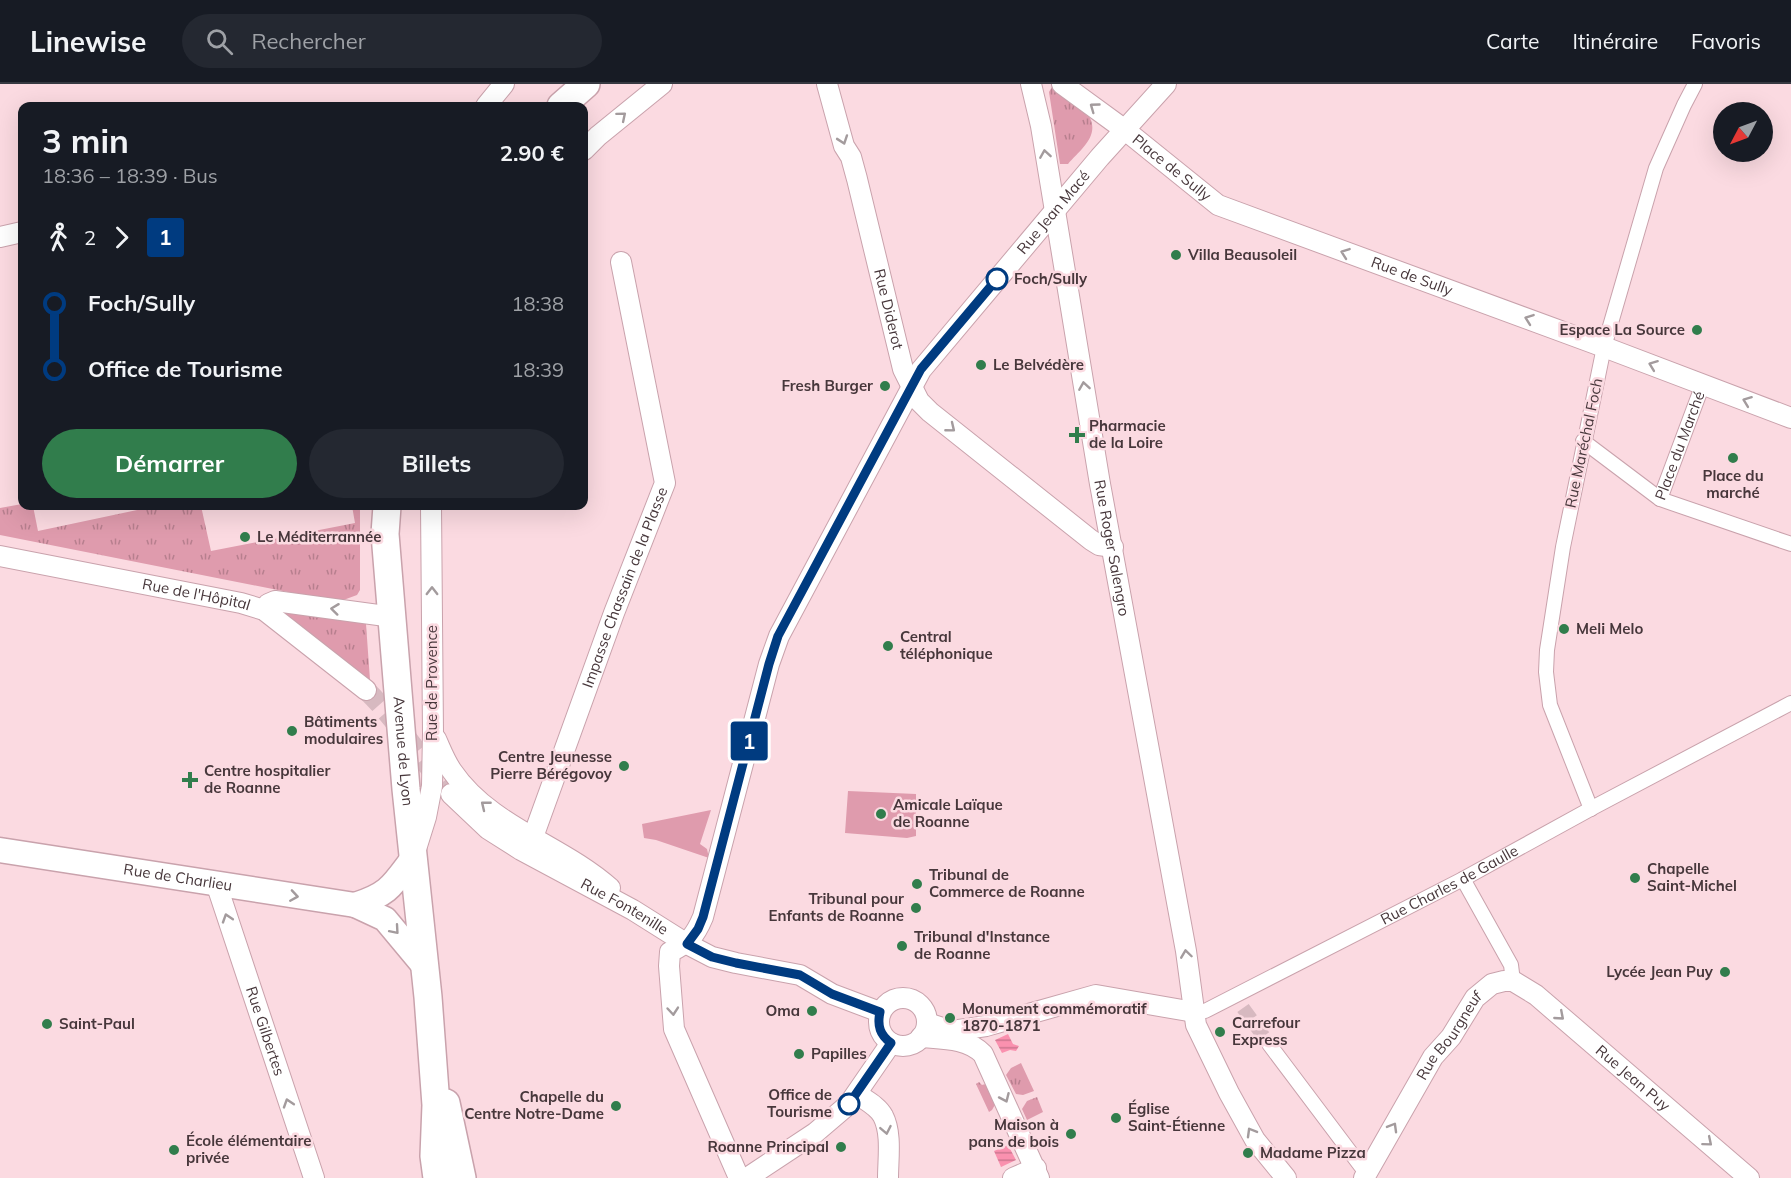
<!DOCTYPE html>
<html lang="fr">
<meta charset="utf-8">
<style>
body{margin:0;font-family:Mulish,sans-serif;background:#242831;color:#f1f3f6;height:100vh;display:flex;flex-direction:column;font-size:22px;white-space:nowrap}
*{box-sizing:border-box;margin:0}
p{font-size:20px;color:#9ea1a6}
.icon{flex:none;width:33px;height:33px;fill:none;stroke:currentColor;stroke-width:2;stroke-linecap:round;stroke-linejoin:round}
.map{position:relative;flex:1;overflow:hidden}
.sheet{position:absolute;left:18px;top:18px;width:570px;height:408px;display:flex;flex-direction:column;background:#171b24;border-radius:12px;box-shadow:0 6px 24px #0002}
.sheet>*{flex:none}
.badge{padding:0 12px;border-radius:4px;font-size:21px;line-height:39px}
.needle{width:39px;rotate:229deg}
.fabs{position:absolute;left:1713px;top:18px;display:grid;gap:12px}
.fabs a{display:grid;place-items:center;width:60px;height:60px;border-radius:50%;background:#171b24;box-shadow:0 6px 24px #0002;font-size:30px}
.map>.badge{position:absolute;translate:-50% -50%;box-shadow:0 0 0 3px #fff}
.legs{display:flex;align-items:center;gap:9px;height:66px;padding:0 24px;font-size:20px}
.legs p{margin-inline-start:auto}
.summary{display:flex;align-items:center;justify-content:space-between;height:102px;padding:0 24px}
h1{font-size:33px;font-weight:700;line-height:45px}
.primary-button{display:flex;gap:12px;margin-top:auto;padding:12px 24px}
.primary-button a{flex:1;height:69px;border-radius:36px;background:#317d4c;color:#fff;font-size:24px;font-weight:700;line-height:69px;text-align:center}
.primary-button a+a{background:#242831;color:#f1f3f6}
ul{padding:0 24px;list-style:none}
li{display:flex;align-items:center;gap:21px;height:66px;font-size:22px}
li i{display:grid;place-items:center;width:9px;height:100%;margin:0 8px;background:currentColor}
li i::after{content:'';width:15px;height:15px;margin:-8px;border:4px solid;border-radius:50%;background:#171b24}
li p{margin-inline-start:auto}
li:first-child i{background:linear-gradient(#0000 50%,currentColor 0)}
li:last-child i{background:linear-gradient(currentColor 50%,#0000 0)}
header{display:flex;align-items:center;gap:36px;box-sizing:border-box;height:84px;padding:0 30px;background:#171b24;border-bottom:2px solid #363941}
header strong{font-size:28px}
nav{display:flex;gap:33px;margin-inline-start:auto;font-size:21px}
.search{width:420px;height:54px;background:#242831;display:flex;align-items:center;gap:15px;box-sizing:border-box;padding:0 21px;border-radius:33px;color:#9ea1a6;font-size:22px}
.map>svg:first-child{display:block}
.grass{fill:url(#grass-tufts)}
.park{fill:#df9bad}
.water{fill:url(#water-rules)}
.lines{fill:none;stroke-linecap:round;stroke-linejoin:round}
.pedestrian-tunnel{stroke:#d7b9c0;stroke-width:14;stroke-dasharray:14 7;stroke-linecap:butt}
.minor-tunnel{stroke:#d7b9c0;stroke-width:20;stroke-dasharray:20 10;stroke-linecap:butt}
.pedestrian-casing{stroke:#c9a2ac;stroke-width:16}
.minor-casing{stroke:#c9a2ac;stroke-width:22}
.tertiary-casing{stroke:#c9a2ac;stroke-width:27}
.secondary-casing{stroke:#c9a2ac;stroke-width:30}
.pedestrian{stroke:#fff;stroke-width:14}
.minor{stroke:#fff;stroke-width:20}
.tertiary{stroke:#fff;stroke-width:24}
.secondary{stroke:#fff;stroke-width:27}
.oneway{stroke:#a39b9d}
.line-1-casing{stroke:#fff;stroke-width:14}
.line-1{stroke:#003b80;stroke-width:9}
.poi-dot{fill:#317d4c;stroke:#fbdae1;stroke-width:2}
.stop-1-dot{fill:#fff;stroke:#003b80;stroke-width:3}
.labels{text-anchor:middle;stroke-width:5;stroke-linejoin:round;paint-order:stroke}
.street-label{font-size:15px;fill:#47373b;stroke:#fbdae1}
.poi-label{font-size:15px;font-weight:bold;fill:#47373b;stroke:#fbdae1;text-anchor:start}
.stop-label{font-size:15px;font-weight:bold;fill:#47373b;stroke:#fbdae1;text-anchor:start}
</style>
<header>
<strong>Linewise</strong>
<div class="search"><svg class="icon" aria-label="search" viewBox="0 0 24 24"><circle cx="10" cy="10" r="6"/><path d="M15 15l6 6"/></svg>Rechercher</div>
<nav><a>Carte</a><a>Itinéraire</a><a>Favoris</a></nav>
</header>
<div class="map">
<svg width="1791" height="1094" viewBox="0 0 1791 1094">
<defs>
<pattern id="grass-tufts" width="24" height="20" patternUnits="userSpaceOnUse" patternTransform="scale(1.5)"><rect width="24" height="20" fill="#df9bad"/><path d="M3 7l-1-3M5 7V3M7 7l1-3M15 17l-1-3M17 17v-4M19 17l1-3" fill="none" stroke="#b77f8e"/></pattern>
<pattern id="water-rules" width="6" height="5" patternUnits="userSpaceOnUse" patternTransform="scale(1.5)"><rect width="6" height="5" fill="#fa91af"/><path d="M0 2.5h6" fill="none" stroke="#cc7790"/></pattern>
</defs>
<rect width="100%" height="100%" fill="#fbdae1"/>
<!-- grass -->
<path class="grass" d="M1052,3L1090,34C1099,53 1080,66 1068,80H1060L1049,8Z
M22,420L33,422L38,447L156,422H201L211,467L355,439L352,422H360V506L357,511L338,518L0,451V424Z
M275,523L366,540L370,596Z
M1021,979L1034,1007L1023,1011L1016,1010L1006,991L1011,984Z
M979,998L982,1001L986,1000L996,1019L992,1026L989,1028L976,1000Z
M1037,1013L1043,1028L1027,1036L1022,1025L1027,1017Z"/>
<!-- park -->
<path class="park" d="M848,707L916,710V752L907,754L845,749Z
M711,726L700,760L707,765L709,774L656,756L644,754L642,740Z"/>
<!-- water -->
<path class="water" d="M1008,950L1013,960L1019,962L1016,967L1010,966L1002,969L995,956Z
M1008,1061L1016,1076L1001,1083L994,1067Z"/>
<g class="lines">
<!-- pedestrian-tunnel -->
<path class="pedestrian-tunnel" d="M1243,924L1269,960"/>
<!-- minor-tunnel -->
<path class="minor-tunnel" d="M366,606C398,637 421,676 451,710"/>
<!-- pedestrian casing -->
<g class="pedestrian-casing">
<g id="pedestrian">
<path d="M1583,357L1660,415L1791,460"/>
<path id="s1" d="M1660,415L1703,300"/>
<path d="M1591,725L1550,621L1546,588L1547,566L1563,463L1604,263L1656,84L1684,21L1695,0"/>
<path d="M1463,795L1511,881L1513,897"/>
<path id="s2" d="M1194,928L1205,927L1463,795L1594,723L1791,619"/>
<path d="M1269,960L1366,1089"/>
</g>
</g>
<!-- minor casing -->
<g class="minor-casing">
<g id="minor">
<path id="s3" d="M827,0L844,62L851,73L857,95L903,285L919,317L930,328L1091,456L1099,461L1113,463"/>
<path id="s4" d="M1031,0L1041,42L1100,400L1186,867L1196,941L1229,1009L1255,1056L1286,1094"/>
<path id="s5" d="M1062,0L1125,46L1218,121L1604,263L1791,334"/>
<path d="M486,22L504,0"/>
<path d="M584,66L598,52L662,0"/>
<path d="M0,153L22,148"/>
<path id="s6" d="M0,472L241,519L264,526L366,606"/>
<path d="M264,526L268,520L275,517L393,533"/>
<path d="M436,655C441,666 445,677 452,687C490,743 562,761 610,804"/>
<path id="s7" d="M451,710L488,745L521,766L633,826L687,860L712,873L736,879L800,891L832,910L880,928"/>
<path id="s8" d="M533,753L614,529L665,399L621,178"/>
<path d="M416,765L426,733L432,702L433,649L431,422"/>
<path id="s9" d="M216,799L314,1094"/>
<circle cx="903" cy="938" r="24"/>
<path d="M927,939L952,947L986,942L1096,911L1194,928"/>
<path d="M921,953C943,955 967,954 983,970L1039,1094"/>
<path d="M857,1010C865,1016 878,1022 883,1032C892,1049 888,1075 888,1094"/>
<path id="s10" d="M739,1094L674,945L669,882L670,868C689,859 695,852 703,833L769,580L779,552L921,286L1100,73L1166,0"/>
<path d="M747,1094L815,1049L849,1020L891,959"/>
<path d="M1013,1094L1036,1084"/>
<path id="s11" d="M1364,1094L1433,973L1451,953L1475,914L1492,900L1504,897H1513L1536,911L1749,1094"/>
</g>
</g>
<!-- tertiary casing -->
<g class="tertiary-casing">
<g id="tertiary">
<path id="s12" d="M0,766L355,821L385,835L425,883"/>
<path d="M355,821C389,810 392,802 413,774"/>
</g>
</g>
<!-- secondary casing -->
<g class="secondary-casing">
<g id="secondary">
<path d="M561,22L586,0"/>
<path id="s13" d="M387,422L385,450L406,705L428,913L436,1021L434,1072L437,1094"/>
<path d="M446,1019L462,1094"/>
</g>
</g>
<!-- pedestrian -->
<use href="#pedestrian" class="pedestrian"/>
<!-- minor -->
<use href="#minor" class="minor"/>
<!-- tertiary -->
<use href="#tertiary" class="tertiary"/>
<!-- secondary -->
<use href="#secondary" class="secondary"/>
</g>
<!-- one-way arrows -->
<defs><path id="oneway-chevron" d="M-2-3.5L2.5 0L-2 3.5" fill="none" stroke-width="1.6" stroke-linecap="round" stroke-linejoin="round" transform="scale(1.5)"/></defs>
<g class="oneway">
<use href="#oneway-chevron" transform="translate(1094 23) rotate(-144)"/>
<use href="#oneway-chevron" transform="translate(622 32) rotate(-40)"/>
<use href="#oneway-chevron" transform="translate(843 56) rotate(71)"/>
<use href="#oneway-chevron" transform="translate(1045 70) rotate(-99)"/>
<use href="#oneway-chevron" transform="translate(1345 169) rotate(-160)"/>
<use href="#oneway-chevron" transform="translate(1529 235) rotate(-160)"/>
<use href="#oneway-chevron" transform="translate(1653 281) rotate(-159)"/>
<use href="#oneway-chevron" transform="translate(1084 302) rotate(-99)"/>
<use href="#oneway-chevron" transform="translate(1747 317) rotate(-159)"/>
<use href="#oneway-chevron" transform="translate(951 344) rotate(39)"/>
<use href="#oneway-chevron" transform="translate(432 507) rotate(-90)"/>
<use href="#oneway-chevron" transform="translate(335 525) rotate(-173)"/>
<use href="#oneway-chevron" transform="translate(485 721) rotate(-141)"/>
<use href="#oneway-chevron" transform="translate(294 812) rotate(9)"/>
<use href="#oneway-chevron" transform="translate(227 834) rotate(-108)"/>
<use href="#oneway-chevron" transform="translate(395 846) rotate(49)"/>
<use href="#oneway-chevron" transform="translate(1186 870) rotate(-98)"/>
<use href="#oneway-chevron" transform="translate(673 927) rotate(85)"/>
<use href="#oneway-chevron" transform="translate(1560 932) rotate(41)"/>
<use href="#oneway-chevron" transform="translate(1005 1014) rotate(66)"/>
<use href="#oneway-chevron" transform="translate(288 1019) rotate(-108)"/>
<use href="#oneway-chevron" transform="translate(1393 1043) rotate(-60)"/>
<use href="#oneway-chevron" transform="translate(886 1046) rotate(79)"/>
<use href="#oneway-chevron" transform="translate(1251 1048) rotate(-120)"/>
<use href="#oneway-chevron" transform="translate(1708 1058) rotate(40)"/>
</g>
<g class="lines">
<!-- line-1 casing -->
<g class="line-1-casing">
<path id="line-1" d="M849,1020L891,959C880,951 877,942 880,928L832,910L800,891L736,879L712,873L687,860L698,845L703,833L769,580L778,552L921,285L997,195"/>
</g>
<!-- line-1 -->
<use href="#line-1" class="line-1"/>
</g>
<!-- markers -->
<g class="poi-dot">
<circle cx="1176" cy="171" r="6"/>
<circle cx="1697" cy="246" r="6"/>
<circle cx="981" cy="281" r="6"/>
<circle cx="885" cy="302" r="6"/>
<path d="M1074 342h6v6h6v6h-6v6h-6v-6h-6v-6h6z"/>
<circle cx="1733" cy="374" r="6"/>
<circle cx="245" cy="453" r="6"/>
<circle cx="1564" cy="545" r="6"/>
<circle cx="888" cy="562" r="6"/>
<circle cx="292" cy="647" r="6"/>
<circle cx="624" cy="682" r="6"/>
<path d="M187 687h6v6h6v6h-6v6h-6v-6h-6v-6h6z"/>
<circle cx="881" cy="730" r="6"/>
<circle cx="1635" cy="794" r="6"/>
<circle cx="917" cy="800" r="6"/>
<circle cx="916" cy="824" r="6"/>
<circle cx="902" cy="862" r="6"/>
<circle cx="1725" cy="888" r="6"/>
<circle cx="812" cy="927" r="6"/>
<circle cx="950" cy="934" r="6"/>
<circle cx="47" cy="940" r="6"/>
<circle cx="1220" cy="948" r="6"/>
<circle cx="799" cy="970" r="6"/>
<circle cx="616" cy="1022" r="6"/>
<circle cx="1116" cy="1034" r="6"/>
<circle cx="1071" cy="1050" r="6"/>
<circle cx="841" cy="1063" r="6"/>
<circle cx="174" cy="1066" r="6"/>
<circle cx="1248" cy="1069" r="6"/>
</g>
<g class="stop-1-dot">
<circle cx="997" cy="195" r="10"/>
<circle cx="849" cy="1020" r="10"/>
</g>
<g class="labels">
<!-- street labels -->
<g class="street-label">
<text dy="5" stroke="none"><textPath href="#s5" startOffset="138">Place de Sully</textPath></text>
<text dy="5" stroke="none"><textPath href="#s10" startOffset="1088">Rue Jean Macé</textPath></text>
<text dy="5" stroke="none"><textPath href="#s5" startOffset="404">Rue de Sully</textPath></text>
<text dy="5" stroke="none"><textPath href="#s3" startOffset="234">Rue Diderot</textPath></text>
<text transform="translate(1584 359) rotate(-78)" y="5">Rue Maréchal Foch</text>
<text dy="5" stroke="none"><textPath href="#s1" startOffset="57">Place du Marché</textPath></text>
<text dy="5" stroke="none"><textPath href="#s4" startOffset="471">Rue Roger Salengro</textPath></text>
<text dy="5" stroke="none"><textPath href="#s8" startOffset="266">Impasse Chassain de la Plasse</textPath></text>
<text dy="5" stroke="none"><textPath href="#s6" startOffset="200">Rue de l'Hôpital</textPath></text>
<text transform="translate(432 599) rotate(-90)" y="5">Rue de Provence</text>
<text dy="5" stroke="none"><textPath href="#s13" startOffset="246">Avenue de Lyon</textPath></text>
<text dy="5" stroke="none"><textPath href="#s12" startOffset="180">Rue de Charlieu</textPath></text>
<text dy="5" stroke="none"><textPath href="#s2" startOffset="286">Rue Charles de Gaulle</textPath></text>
<text dy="5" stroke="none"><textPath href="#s7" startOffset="208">Rue Fontenille</textPath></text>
<text dy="5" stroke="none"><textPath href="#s9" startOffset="156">Rue Gilbertes</textPath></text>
<text dy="5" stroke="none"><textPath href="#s11" startOffset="166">Rue Bourgneuf</textPath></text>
<text dy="5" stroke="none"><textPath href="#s11" startOffset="410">Rue Jean Puy</textPath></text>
</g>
<!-- poi labels -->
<g class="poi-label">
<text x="1188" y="176">Villa Beausoleil</text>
<text x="1685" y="251" text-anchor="end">Espace La Source</text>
<text x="993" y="286">Le Belvédère</text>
<text x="873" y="307" text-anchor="end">Fresh Burger</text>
<text x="1089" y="347">Pharmacie<tspan x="1089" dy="17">de la Loire</tspan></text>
<text x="1733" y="397" text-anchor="middle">Place du<tspan x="1733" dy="17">marché</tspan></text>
<text x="257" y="458">Le Méditerrannée</text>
<text x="1576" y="550">Meli Melo</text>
<text x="900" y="558">Central<tspan x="900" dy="17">téléphonique</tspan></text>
<text x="304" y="643">Bâtiments<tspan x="304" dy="17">modulaires</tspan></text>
<text x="612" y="678" text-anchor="end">Centre Jeunesse<tspan x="612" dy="17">Pierre Bérégovoy</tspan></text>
<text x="204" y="692">Centre hospitalier<tspan x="204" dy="17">de Roanne</tspan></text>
<text x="893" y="726">Amicale Laïque<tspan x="893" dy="17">de Roanne</tspan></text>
<text x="1647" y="790">Chapelle<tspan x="1647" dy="17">Saint-Michel</tspan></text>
<text x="929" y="796">Tribunal de<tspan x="929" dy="17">Commerce de Roanne</tspan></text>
<text x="904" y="820" text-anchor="end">Tribunal pour<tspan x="904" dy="17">Enfants de Roanne</tspan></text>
<text x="914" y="858">Tribunal d'Instance<tspan x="914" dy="17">de Roanne</tspan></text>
<text x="1713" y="893" text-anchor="end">Lycée Jean Puy</text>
<text x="962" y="930">Monument commémoratif<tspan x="962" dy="17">1870-1871</tspan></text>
<text x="800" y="932" text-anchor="end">Oma</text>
<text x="1232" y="944">Carrefour<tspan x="1232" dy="17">Express</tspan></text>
<text x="59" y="945">Saint-Paul</text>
<text x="811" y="975">Papilles</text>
<text x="604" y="1018" text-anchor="end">Chapelle du<tspan x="604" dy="17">Centre Notre-Dame</tspan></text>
<text x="1128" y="1030">Église<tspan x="1128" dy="17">Saint-Étienne</tspan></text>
<text x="1059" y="1046" text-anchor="end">Maison à<tspan x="1059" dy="17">pans de bois</tspan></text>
<text x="186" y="1062">École élémentaire<tspan x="186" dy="17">privée</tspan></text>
<text x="829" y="1068" text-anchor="end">Roanne Principal</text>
<text x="1260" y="1074">Madame Pizza</text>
</g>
<!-- stop labels -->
<g class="stop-label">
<text x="1014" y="200">Foch/Sully</text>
<text x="832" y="1016" text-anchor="end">Office de<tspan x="832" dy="17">Tourisme</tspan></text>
</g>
</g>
</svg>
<div class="fabs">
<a><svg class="needle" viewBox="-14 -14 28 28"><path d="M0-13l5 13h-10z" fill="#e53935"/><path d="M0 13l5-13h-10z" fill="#9ea1a6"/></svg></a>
</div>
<b class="badge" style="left:749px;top:657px;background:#003b80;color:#fff">1</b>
<section class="sheet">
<div class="summary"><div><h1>3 min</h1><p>18:36 – 18:39 · Bus</p></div><b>2.90 €</b></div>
<div class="legs"><svg class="icon" aria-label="walk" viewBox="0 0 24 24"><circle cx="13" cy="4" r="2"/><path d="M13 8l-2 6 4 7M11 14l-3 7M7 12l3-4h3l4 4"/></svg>2<svg class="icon" aria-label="forward" viewBox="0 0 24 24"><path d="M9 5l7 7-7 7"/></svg><b class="badge" style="background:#003b80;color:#fff">1</b></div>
<ul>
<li><i style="color:#003b80"></i><b>Foch/Sully</b><p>18:38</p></li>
<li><i style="color:#003b80"></i><b>Office de Tourisme</b><p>18:39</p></li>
</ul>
<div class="primary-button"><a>Démarrer</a><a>Billets</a></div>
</section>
</div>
